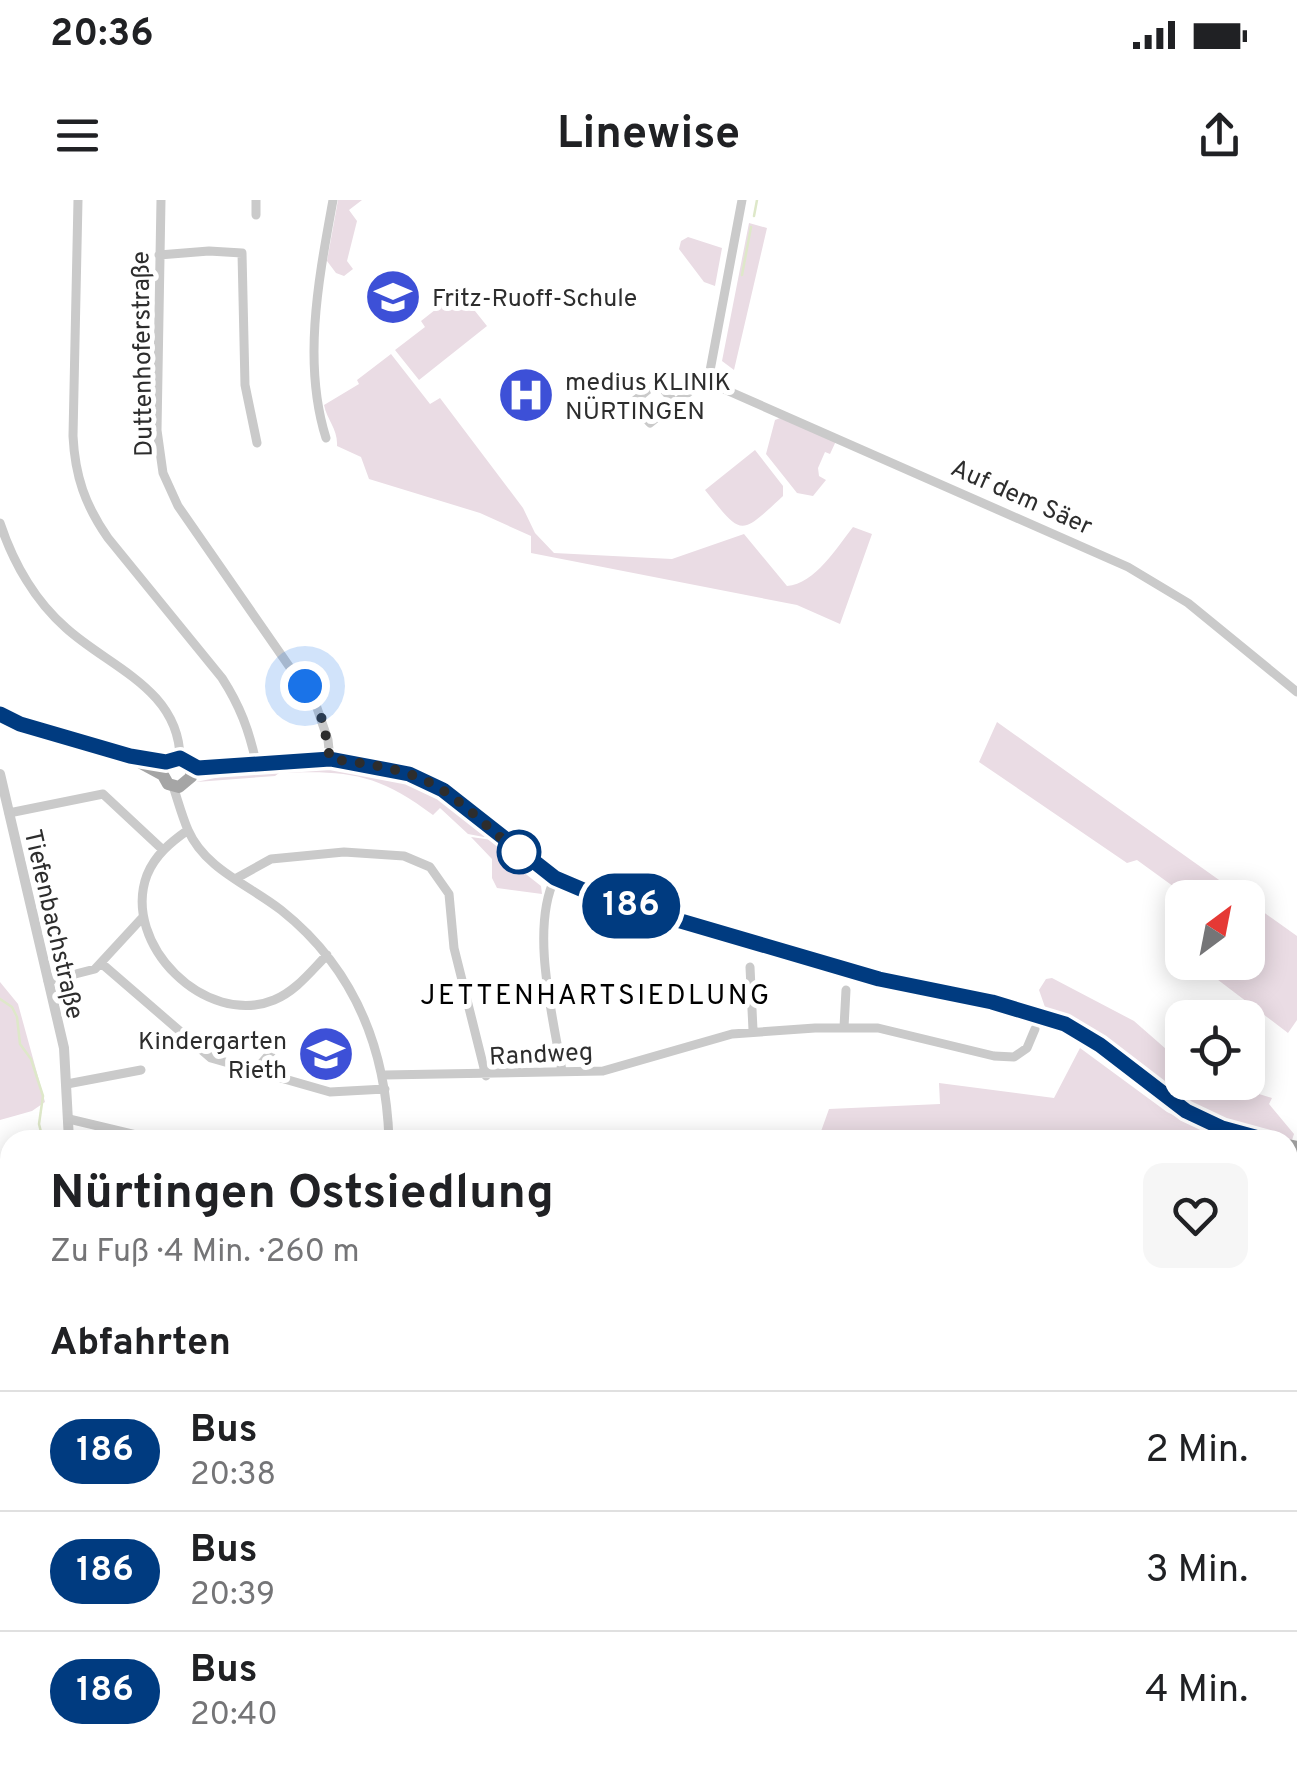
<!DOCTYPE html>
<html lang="de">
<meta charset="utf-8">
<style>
body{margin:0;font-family:Overpass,sans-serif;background:#f6f6f6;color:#202124;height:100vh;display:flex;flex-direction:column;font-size:38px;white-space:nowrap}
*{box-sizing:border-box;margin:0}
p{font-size:32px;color:#757577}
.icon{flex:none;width:55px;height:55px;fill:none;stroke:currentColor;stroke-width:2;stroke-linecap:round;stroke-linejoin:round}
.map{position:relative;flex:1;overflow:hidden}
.side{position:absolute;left:0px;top:930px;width:1298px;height:642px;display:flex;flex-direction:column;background:#fff;border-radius:30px 30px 0 0;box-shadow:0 5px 25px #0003}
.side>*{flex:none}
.badge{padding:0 20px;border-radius:32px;font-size:35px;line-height:65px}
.needle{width:65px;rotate:32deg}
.buttons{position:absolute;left:1165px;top:680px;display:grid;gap:20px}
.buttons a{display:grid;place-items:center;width:100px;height:100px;border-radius:20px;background:#fff;box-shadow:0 5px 25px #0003;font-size:50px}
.you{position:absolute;width:50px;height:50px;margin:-25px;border:8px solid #fff;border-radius:50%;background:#1a73e8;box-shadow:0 0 0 15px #1a73e833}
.map>.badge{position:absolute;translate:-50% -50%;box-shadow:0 0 0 5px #fff}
h2{padding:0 50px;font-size:38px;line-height:90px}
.round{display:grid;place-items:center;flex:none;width:105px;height:105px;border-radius:20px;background:#f6f6f6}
.summary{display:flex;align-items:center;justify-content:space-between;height:170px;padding:0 50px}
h1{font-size:48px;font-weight:700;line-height:75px}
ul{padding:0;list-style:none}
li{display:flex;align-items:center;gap:30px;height:120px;padding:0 50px;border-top:2px solid #e0e0e0}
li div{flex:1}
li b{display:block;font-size:38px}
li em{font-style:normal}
li .badge{min-width:110px;font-weight:700;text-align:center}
.status{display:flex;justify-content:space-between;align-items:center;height:70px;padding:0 50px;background:#fff;direction:ltr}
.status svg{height:28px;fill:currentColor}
header{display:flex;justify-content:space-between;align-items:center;height:130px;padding:0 50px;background:#fff;font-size:45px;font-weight:700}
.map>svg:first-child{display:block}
.green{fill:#eadce4}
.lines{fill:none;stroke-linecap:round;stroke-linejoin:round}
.stream{stroke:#dee8c9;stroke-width:2.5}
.minor{stroke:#cacaca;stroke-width:9}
.tertiary{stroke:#cacaca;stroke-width:10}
.primary{stroke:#a5a5a5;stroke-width:12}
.line-casing{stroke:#fff;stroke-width:22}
.line{stroke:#003b80;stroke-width:15}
.walk{stroke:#2d2d2d;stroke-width:10;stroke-dasharray:0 18}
.stop-dot{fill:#fff;stroke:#003b80;stroke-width:5}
.labels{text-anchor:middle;stroke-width:10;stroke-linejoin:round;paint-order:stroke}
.poi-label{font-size:25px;fill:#2d2d2d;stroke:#fff;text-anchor:start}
.street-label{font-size:25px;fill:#2d2d2d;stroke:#fff}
.neighbourhood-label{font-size:28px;letter-spacing:2.5px;fill:#000;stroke:#fff}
</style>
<div class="status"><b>20:36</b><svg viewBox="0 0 49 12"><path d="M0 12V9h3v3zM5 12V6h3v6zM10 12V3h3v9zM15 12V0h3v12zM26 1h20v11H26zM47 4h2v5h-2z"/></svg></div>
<header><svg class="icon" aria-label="menu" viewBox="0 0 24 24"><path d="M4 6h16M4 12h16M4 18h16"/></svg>Linewise<svg class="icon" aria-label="share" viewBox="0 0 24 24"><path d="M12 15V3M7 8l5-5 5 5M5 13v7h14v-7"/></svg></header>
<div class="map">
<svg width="1297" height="1572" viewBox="0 0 1297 1572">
<rect width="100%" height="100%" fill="#fff"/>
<!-- green -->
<path class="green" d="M338,0H362L349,10L357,21L347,61L353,69L344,76L336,73L327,61Z
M749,23L767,28L734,170L722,161Z
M688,37L722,48L715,86L704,82L679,49L681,41Z
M459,91L487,126L419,180L395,150L425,127L421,121Z
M391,154L430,204L440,198L523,308L535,333L554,353L672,359L744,334L787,386C815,384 837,347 853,327L872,334L840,424L797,405L531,353V336L480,313L369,279L361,257L337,246C338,229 327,220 324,205L359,184L357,180Z
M780,218L836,241L830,254L825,252L818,268L819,276L826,280L813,296L797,293L766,254L775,220Z
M755,250L783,286V296C739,337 742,336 705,290Z
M997,522L1243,697H1188L1137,660L1127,663L979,562Z
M278,565C326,565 382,563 426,584C448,595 469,617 488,633L484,637L468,634L440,608L433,615C378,573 346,570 279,573L275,576L196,582Z
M471,637L492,640L513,664L541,686L542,694L497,688L492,678V659Z
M1248,701L1297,736V820L1288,833L1201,767L1204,763L1248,762Z
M1052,778L1134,821L1182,863V882L1223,883L1272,898L1269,904L1294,934L1292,940C1248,929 1206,918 1168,894C1123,864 1100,833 1046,810L1039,790L1046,779Z
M0,782L18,804L45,902L32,911L0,920Z
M1080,848L1167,912L1224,940L819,937L829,909L940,904L939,883L1054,898Z
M1288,956L1297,958V1092H1288Z
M0,1033L10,1034V1148L0,1156V1132L9,1108L0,1104Z
M1288,1213H1297V1325H1288Z
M0,1358L10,1360V1464H0Z"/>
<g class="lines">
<!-- stream -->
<path class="stream" d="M754,16L757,0
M742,75L751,27
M0,799L12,807L17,817L20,844L31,859L43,896L39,924L43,940
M0,1146L10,1139
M1033,1562L1061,1572"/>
<!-- minor -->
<path class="minor" d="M78,0L73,236C75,276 85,305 108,338L222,478C240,506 249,530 256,562
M161,0L157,230L163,273L178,306L316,505L328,540L330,559
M256,15V0
M159,55L209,51L242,53L245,185L257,243
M709,176L717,186L1128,367L1188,403L1297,492
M675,203L659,184H655L633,202V205L650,223L709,176L742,0
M326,238C302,162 319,77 333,0
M0,323C13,362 35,401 66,428C109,467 179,489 180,558
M173,586C178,601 182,616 188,630C205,669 249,685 281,710C354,768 386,848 389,940
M9,613L103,594L163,650
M188,630C171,642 155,655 147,675C121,744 206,828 274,800C296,791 311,771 327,755
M555,678C530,729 553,817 562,871
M235,679L271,659L344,652L404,656L430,667L449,694L454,748L486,876
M101,763L211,858L330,892L385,889
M750,767L753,830
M48,781L95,769L143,717
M844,827L846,790
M254,872L273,850
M384,875L603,871L732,834L815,828H878L994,856L1014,857L1027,848L1035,829
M67,884L141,870
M69,919L157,940"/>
<!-- tertiary -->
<path class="tertiary" d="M0,574L64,848L69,940
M71,1562L72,1572"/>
<!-- primary -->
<path class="primary" d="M0,514L20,524L129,556L167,562L180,558L198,568L330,559L409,573L443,590L532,662L570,686L879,779L992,802L1065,824L1100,845L1186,911L1222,928L1266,940
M139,562L163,575L168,584L179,587L191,577V565
M1288,945L1297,947"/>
</g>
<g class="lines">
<!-- line casing -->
<g class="line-casing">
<path id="line" d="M0,514L20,524L130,556L166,562L180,558L198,568L330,559L409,574L443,590L555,678L602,698L879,779L992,802L1065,824L1100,845L1186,911L1222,928L1266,940"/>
</g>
<!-- line -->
<use href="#line" class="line"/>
<!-- walk -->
<path class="walk" d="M305,486L323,521L330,559C368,564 408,568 441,589C469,607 494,634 519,652"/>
</g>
<!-- icons -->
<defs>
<g id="school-disc" transform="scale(2.875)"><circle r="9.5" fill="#3d50d7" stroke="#fff"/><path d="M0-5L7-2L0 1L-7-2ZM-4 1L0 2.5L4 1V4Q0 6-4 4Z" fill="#fff"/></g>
<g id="hospital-disc" transform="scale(2.875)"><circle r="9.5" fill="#3d50d7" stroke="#fff"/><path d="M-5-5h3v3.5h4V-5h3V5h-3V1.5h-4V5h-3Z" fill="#fff"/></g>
</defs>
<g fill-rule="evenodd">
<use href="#school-disc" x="393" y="97"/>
<use href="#hospital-disc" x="526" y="195"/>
<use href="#school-disc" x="326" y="854"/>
</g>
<!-- markers -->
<circle class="stop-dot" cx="519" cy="652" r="20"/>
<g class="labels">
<!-- poi labels -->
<g class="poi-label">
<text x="432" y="106">Fritz-Ruoff-Schule</text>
<text x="565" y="190">medius KLINIK<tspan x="565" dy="29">NÜRTINGEN</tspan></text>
<text x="287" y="849" text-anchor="end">Kindergarten<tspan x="287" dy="29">Rieth</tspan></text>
</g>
<!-- street labels -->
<g class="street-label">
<text transform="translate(141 154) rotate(-91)" y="9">Duttenhoferstraße</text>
<text transform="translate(1022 296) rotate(24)" y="9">Auf dem Säer</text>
<text transform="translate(55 724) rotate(77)" y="9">Tiefenbachstraße</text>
<text transform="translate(541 853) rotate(-3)" y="9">Randweg</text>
</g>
<!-- neighbourhood labels -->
<g class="neighbourhood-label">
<text x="596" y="804">JETTENHARTSIEDLUNG</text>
</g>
</g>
</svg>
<div class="buttons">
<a><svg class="needle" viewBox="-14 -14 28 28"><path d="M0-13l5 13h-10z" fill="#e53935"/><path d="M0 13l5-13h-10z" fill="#757577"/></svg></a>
<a><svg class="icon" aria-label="locate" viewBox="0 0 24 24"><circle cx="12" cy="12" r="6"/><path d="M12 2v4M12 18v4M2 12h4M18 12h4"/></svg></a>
</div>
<div class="you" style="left:305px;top:486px"></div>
<b class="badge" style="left:631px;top:706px;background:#003b80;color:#fff">186</b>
<section class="side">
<div class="summary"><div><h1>Nürtingen Ostsiedlung</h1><p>Zu Fuß · 4 Min. · 260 m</p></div><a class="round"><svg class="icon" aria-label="heart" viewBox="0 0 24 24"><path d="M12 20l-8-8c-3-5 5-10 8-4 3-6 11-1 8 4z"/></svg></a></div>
<h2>Abfahrten</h2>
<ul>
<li><span class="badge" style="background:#003b80;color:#fff">186</span><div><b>Bus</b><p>20:38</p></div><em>2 Min.</em></li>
<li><span class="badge" style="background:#003b80;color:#fff">186</span><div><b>Bus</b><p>20:39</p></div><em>3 Min.</em></li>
<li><span class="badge" style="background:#003b80;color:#fff">186</span><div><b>Bus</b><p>20:40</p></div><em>4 Min.</em></li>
</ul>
</section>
</div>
